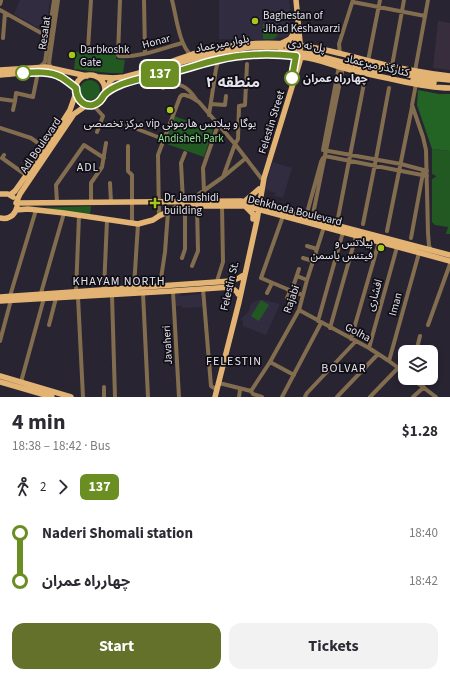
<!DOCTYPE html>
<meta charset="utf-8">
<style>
body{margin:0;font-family:"Source Sans 3","Noto Sans Arabic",sans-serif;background:#f2f2f3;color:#2b2b33;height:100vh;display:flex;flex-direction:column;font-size:15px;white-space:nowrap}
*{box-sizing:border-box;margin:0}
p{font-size:13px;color:#7c7c81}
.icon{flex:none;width:22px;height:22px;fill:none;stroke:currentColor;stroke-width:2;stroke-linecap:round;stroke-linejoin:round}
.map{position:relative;height:397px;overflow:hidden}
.panel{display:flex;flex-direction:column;background:#fff;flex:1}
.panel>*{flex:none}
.badge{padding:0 8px;border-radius:6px;font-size:14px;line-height:26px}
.tools{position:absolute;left:398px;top:345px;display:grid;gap:8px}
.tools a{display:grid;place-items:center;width:40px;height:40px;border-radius:8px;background:#fff;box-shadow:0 2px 6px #0003;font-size:20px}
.map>.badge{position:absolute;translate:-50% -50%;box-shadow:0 0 0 2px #fff}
.legs{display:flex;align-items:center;gap:6px;height:44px;padding:0 12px;font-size:13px}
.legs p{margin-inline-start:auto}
.summary{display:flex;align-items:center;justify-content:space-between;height:68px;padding:0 12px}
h1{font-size:22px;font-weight:700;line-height:30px}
.primary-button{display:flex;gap:8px;margin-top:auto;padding:8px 12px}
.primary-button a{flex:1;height:46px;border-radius:12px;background:#63712a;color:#fff;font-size:16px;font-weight:700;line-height:46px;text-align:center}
.primary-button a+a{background:#f2f2f3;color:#2b2b33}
ul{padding:0 12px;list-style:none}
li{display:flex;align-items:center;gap:14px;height:48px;font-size:15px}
li i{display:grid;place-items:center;width:6px;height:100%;margin:0 5px;background:currentColor}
li i::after{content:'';width:10px;height:10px;margin:-5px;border:3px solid;border-radius:50%;background:#fff}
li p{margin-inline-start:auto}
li:first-child i{background:linear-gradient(#0000 50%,currentColor 0)}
li:last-child i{background:linear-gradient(currentColor 50%,#0000 0)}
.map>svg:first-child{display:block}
.built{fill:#322c40}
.industrial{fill:#382d3c}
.green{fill:#225822}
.forest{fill:#236324}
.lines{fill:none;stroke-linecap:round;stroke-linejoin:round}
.minor-tunnel{stroke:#44404e;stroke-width:4;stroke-dasharray:4 2;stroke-linecap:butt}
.minor{stroke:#836d4f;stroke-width:4}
.major{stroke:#e2b373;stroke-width:5.5}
.major-bridge{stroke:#e2b373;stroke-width:5.5}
.line-1-casing{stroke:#fff;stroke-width:9}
.line-1{stroke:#6b8e23;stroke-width:6}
.poi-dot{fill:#a7c71e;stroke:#100e15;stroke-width:1.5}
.stop-1-dot{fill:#fff;stroke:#6b8e23;stroke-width:2}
.labels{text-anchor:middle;stroke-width:3.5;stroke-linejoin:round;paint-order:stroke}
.poi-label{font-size:11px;fill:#e4e1eb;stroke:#100e15;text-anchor:start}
.street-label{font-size:11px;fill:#e4e1eb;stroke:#100e15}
.stop-label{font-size:11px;font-weight:bold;fill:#e4e1eb;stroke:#100e15;text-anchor:start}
.park-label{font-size:11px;fill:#91e68e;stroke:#100e15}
.neighbourhood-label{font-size:12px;letter-spacing:1px;fill:#e4e1eb;stroke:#100e15}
.district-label{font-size:15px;font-weight:bold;fill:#e4e1eb;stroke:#100e15}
</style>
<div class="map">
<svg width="450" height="397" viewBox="0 0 450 397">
<rect width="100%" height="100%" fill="#282432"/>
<!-- built -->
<path class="built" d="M20,0H50L46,30H42L14,14Z
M219,0H289L291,19L289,22L290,31L288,36L286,37L278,38L274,40L219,39Z
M273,162L292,168L283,198L275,196L276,193L264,189Z
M178,293L181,296L201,294L202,307L182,308V306H176V294Z
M258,300H264L280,304L266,335L243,326V322L241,319L249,311L250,306L252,303Z"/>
<!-- industrial -->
<path class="industrial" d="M438,21L450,23V70L433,68Z"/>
<!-- green -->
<path class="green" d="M263,24H277V36L273,39H263Z
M76,52L116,55V59L125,60L123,73H110L74,69Z
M80 90a10 10 0 1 1 20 0a10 10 0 1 1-20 0Z
M174,116L213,130L204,157L164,143Z
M432,149L450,151V234H446L448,227L435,225L432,222V179H433L434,177L435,178L436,176L432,174Z
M91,206L90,216L38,208Z
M261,300L269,305L259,321L251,316Z"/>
<!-- forest -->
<path class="forest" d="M418,90L439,94H450V151L432,149L417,105Z"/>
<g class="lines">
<!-- minor-tunnel -->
<path class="minor-tunnel" d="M151,77C159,77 161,81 163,88"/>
<!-- minor -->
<path class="minor" d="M120,0L118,55L119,56C139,58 163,48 182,43
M144,0L145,53
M172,0C176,15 179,45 191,55
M353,2L425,16
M0,4L1,1
M0,10L50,38
M3,38L5,13
M88,49L91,0
M340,54L339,44L353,0
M368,61L380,0
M392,66L404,0
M40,67L45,62L54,0
M51,68L49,63L58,0
M415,71L428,0
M416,84L412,105L423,137L426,150L428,233L429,246L431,250
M163,88C179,80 188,87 196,99
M0,99L15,101L16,93L33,97L37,77
M211,104L225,105L226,96
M93,105L103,116L97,132
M13,110L15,101
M209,115L216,69L219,59
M127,125L163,139
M0,128L31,138L45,148
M128,146V171L132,175V223
M323,150L401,164L427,171
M323,150L339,66
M4,155L2,158L26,175
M325,156L427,176
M223,177L235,144L238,139L239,106L245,105L247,64
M110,183L111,202
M204,191L203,168L218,125
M183,201L181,163L185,153
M197,201L199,194L223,177L246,158
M91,202V183L102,167L106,143
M57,203L56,185L84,145L104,158
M307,213L321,162L323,158
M159,216L158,155L180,97L182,95H185L191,97L199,102L235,144L261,178
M283,216L261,278L287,289L290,291
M338,218L365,78
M312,219L343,67
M363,224L376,159L389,88
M387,231L412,107
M411,238L423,173
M307,246L317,249
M182,258L185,249V206
M303,258L313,261
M192,266L198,251L197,206
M297,276L307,280
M217,281L223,262L222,206
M294,284L299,269
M160,285L165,252L168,212
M134,287L138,224
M104,289L107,220
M203,289L211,386L214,388
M76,291L79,216
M173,291L179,397
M41,293L64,213
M143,293L148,397
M267,293L272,283
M112,295L115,397
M10,296L36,210
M78,297L83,397
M287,298L290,291L303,295
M299,310L369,348L389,361L405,373
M318,321L343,232
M49,325L56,298
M428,325L450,264
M330,328L356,236
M351,339L379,242
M0,341L11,300
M369,348L397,247
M416,352L420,336
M389,361L419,253
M270,362L294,375
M411,378L436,397
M21,382L44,298
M219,383L251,391L253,394L262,397
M104,387V397
M251,391L270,362L299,310L307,280L324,227
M239,397L240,390
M282,397L321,323
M305,397L307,393L356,341
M337,397L378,354
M370,397L398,368
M413,397L424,387"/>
<!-- major -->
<path class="major" d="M283,54L287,52L288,48L286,45L282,43L290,39L296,30
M375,67L418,77L450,80
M156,68C168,62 181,58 193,54C232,43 271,40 310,47C330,50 350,56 369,61C396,68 423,73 450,76
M0,70L32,68L46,67L87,76
M157,74C178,71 198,64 219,59C246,54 274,53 301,57C314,58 327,63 340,67C358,72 377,76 396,80C414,84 432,88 450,88
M0,75C18,74 44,68 60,77C66,80 71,84 76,88
M75 90a15 15 0 1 1 30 0a15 15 0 1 1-30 0Z
M98,77L114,78L124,77L220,52L250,47H281
M292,77L296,56V32
M114,78L110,81L109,84L111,86H117
M413,79L434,83
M104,95L118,86L160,73
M0,194H8L13,197
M10,195L15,191L49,143L70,110L76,93
M245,201L259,189
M16,203L241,201L259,205L450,255
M16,203L20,194L74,114L87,105
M246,207L253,214V219
M16,210L28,209L64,213L138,224L153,220L159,216L180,206H246L450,261
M0,218C9,220 15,215 17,207
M0,297L231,281L239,278L242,276
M0,301L173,291L231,287L237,292L238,294
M0,376L71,397
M0,382L52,397
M215,397L239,302L257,220L264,178L300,61V42L296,0"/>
<!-- major-bridge -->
<path class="major-bridge" d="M280,51L311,54L376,71"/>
</g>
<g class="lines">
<!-- line-1 casing -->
<g class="line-1-casing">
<path id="line-1" d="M23,73C35,72 50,71 61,77C66,80 71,84 76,88C76,98 83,107 93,105C99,103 101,100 104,95C108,90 117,86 122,84C134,80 146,77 158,74C163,73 168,73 173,72C188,69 202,63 217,60C242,54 270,53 296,56L292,78"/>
</g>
<!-- line-1 -->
<use href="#line-1" class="line-1"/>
</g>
<!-- markers -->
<g class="poi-dot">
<circle cx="255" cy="21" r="4"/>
<circle cx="72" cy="55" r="4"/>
<circle cx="170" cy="110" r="4"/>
<path d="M153 197h4v4h4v4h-4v4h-4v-4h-4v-4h4z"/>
<circle cx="381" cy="248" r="4"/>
</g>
<g class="stop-1-dot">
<circle cx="23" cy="73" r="7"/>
<circle cx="292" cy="78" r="7"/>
</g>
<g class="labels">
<!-- poi labels -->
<g class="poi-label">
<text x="263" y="19">Baghestan of<tspan x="263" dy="13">Jihad Keshavarzi</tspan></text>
<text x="80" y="53">Darbkoshk<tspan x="80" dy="13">Gate</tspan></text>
<text x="170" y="127" text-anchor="middle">مرکز تخصصی vip یوگا و پیلاتس هارمونی</text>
<text x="164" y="201">Dr Jamshidi<tspan x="164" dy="13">building</tspan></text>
<text x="373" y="246" text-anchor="end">پیلاتس و<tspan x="373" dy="13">فیتنس یاسمن</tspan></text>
</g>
<!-- street labels -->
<g class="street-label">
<text transform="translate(44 33) rotate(-82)" y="4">Resalat</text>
<text transform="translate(156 41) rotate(-15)" y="4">Honar</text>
<text transform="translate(222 43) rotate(-11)" y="4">بلوار میرعماد</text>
<text transform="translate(307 45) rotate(9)" y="4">پل نه دی</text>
<text transform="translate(377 65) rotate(13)" y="4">کنارگذر میرعماد</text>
<text transform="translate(271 122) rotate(-73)" y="4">Felestin Street</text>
<text transform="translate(40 145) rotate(-56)" y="4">Adl Boulevard</text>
<text transform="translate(295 210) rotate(14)" y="4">Dehkhoda Boulevard</text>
<text transform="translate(229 286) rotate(-77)" y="4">Felestin St.</text>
<text transform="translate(374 295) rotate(-74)" y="4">افشاری</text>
<text transform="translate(291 299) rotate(-71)" y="4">Rajabi</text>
<text transform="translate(395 304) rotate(-75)" y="4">Iman</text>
<text transform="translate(358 332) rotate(28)" y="4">Golha</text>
<text transform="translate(167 345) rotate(-93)" y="4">Javaheri</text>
</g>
<!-- stop labels -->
<g class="stop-label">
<text x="303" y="82">چهارراه عمران</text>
</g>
<!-- park labels -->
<g class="park-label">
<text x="191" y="142">Andisheh Park</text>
</g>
<!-- neighbourhood labels -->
<g class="neighbourhood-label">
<text x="88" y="171">ADL</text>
<text x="119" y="285">KHAYAM NORTH</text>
<text x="234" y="365">FELESTIN</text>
<text x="344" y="372">BOLVAR</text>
</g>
<!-- district labels -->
<g class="district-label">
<text x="233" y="87">منطقه ۲</text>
</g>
</g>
</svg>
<div class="tools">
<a><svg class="icon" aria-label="layers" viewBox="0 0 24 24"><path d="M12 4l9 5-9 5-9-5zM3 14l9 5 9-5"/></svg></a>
</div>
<b class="badge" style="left:160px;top:74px;background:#6b8e23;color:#fff">137</b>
</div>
<section class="panel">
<div class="summary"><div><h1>4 min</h1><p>18:38 – 18:42 · Bus</p></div><b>$1.28</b></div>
<div class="legs"><svg class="icon" aria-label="walk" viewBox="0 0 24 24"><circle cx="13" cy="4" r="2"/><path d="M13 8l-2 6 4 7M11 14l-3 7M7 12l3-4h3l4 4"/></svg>2<svg class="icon" aria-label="forward" viewBox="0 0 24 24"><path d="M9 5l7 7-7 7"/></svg><b class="badge" style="background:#6b8e23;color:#fff">137</b></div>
<ul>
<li><i style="color:#6b8e23"></i><b>Naderi Shomali station</b><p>18:40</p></li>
<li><i style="color:#6b8e23"></i><b>چهارراه عمران</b><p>18:42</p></li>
</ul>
<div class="primary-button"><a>Start</a><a>Tickets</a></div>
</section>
